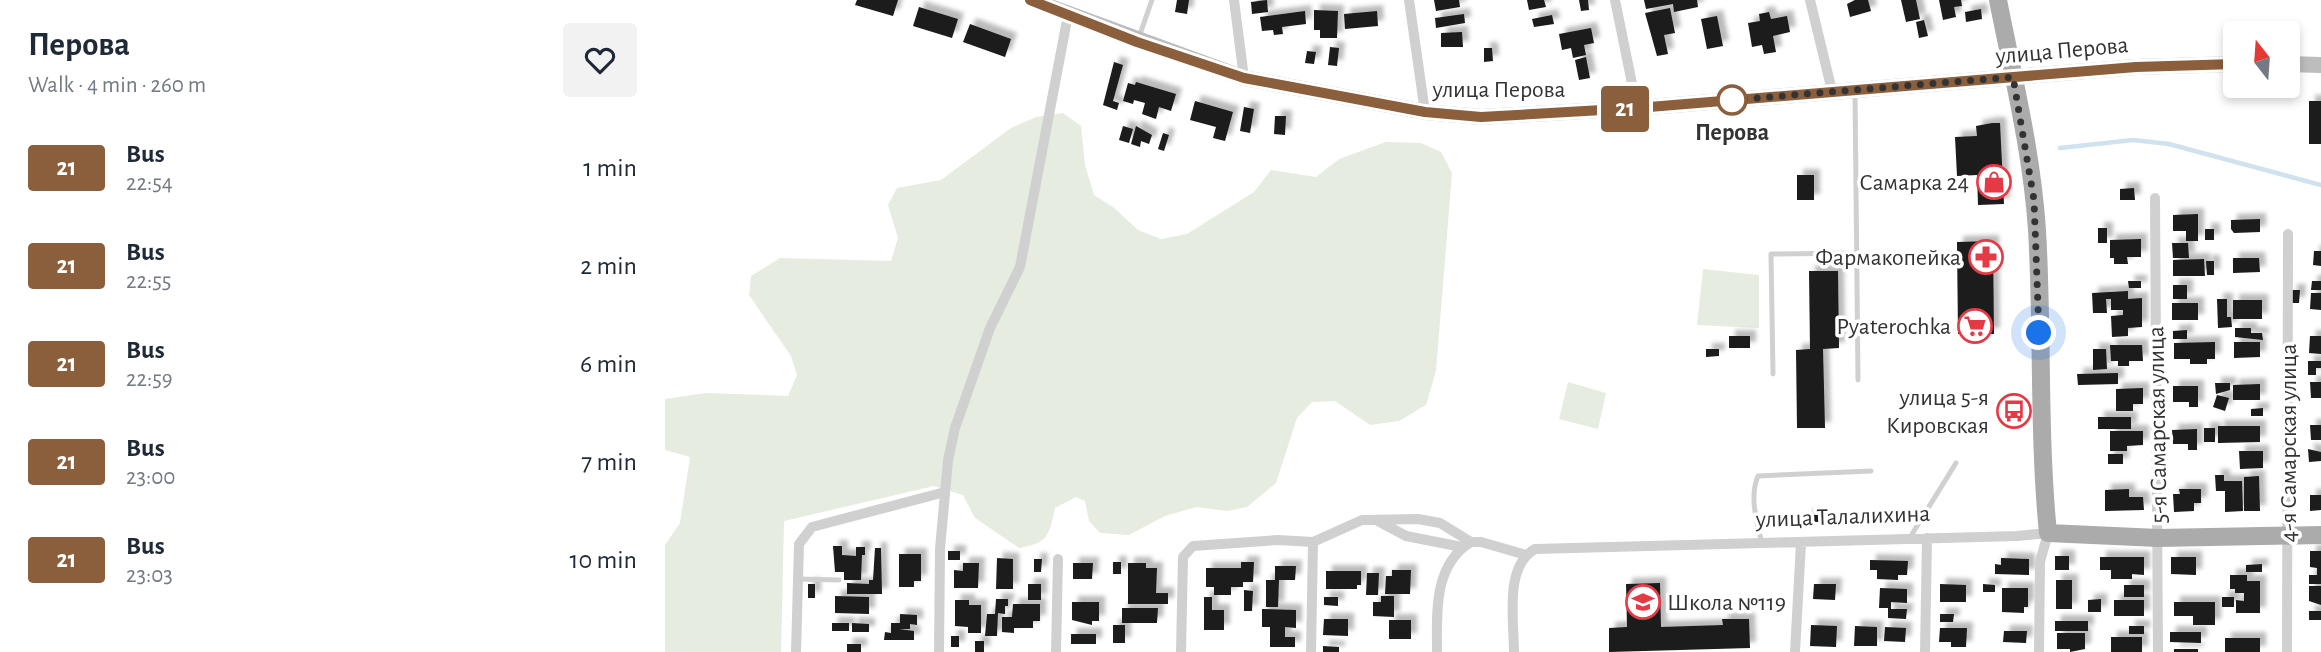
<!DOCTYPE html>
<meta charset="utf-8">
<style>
body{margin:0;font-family:"Alegreya Sans",sans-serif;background:#f2f2f3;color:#1f2937;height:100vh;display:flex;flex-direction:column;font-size:26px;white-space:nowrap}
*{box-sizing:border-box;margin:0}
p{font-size:23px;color:#747a83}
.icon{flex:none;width:38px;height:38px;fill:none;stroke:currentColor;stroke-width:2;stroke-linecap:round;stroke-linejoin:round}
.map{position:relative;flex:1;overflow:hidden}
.sheet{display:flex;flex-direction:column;background:#fff;width:665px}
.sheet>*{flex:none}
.badge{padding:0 14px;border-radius:5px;font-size:24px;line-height:46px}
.needle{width:46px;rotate:343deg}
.fabs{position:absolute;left:1558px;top:21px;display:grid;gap:14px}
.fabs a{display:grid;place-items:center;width:77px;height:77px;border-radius:7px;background:#fff;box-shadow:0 4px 10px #0003;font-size:35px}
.you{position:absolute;width:35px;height:35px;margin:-18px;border:5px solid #fff;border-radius:50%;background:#1a73e8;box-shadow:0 0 0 10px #1a73e833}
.map>.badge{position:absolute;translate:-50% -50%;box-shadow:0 0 0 4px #fff}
.round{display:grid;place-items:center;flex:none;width:74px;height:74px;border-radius:7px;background:#f2f2f3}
.headline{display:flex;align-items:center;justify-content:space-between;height:119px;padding:0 28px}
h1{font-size:33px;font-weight:700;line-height:52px}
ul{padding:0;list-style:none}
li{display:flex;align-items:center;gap:21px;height:98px;padding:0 28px}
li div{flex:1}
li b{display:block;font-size:26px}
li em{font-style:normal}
li .badge{min-width:77px;font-weight:700;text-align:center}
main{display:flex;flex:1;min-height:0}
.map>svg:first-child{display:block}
.green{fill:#e6ecdf}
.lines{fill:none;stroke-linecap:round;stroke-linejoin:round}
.stream{stroke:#cfe2ee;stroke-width:4.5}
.building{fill:#1a1a1a;filter:url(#shadow)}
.lane{stroke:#d0d0d0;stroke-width:5}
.street{stroke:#d0d0d0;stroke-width:10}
.secondary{stroke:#bdbdbd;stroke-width:16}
.primary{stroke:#ababab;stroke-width:18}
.line-casing{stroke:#fff;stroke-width:16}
.line{stroke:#8b5e3c;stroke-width:10}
.walk{stroke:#333;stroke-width:7;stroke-dasharray:0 12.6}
.stop-dot{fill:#fff;stroke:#8b5e3c;stroke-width:3.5}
.labels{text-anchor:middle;stroke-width:7;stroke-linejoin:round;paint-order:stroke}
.street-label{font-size:24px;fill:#333;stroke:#fff}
.stop-label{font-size:24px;font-weight:bold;fill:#333;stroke:#fff}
.poi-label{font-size:24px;fill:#333;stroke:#fff;text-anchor:end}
</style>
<main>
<section class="sheet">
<div class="headline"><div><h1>Перова</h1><p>Walk · 4 min · 260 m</p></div><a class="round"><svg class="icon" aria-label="heart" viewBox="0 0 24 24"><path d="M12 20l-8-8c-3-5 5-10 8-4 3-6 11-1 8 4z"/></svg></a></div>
<ul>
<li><span class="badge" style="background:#8b5e3c;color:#fff">21</span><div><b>Bus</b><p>22:54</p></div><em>1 min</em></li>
<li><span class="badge" style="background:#8b5e3c;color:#fff">21</span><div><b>Bus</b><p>22:55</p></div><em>2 min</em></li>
<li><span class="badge" style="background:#8b5e3c;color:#fff">21</span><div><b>Bus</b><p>22:59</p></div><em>6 min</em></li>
<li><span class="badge" style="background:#8b5e3c;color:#fff">21</span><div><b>Bus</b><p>23:00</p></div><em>7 min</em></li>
<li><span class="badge" style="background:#8b5e3c;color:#fff">21</span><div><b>Bus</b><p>23:03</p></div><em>10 min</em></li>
</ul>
</section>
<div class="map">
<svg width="1656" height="652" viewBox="0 0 1656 652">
<defs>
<filter id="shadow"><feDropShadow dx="6" dy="-6" stdDeviation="2" flood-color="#0004"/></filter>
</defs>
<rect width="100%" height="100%" fill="#fff"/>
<!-- green -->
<path class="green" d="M398,113L416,126L420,165L429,195L448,207L473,230L496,239L522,234L589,192L606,170L651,177L674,159L721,142L756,143L776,152L787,173L771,371L761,405L734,421L705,425L670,401L647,402L632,418L611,483L582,507L562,511L531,507L500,516L464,535L435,533L424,521L420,501L411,497L390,508C384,535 384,543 354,548L310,518L298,495L269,486L119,521L116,652H0V545L15,523L25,457L0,450V399L41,393L123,396L132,375L126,356L84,295L86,276L115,258L226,261L233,238L223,205L232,188L276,180L346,128L371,117Z
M1038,269L1094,275V328L1032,325Z
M903,382L941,393L933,429L894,419Z"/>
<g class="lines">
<!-- stream -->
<path class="stream" d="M1395,148L1468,140L1504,144L1656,185"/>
</g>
<!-- building -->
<path class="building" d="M192,0H233L228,16L190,5Z
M512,0H524L522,14L510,12Z
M602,0L603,12L587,14L586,2Z
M769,0H794L795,7L771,11Z
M862,0H879L881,7L864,10Z
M914,0H923L924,10L916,11Z
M979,0H1032L1033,7L1009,12L1008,4L981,9Z
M1190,0H1203L1206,11L1185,17L1182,4Z
M1236,0H1251L1255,19L1241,22Z
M1274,0H1296L1297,6L1289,7L1291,17L1278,20Z
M254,7L293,19L287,38L248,26Z
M1005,8L1010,33L999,35L1003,54L992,56L980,13Z
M1316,9L1317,19L1301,22L1300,12Z
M649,10L673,11L672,38H655V30H649Z
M640,11L641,24L617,27L618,34L609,35L608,30L597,31L595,17Z
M712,11L713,26L680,29L679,14Z
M1104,12L1106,19L1122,16L1125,32L1108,36L1111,52L1099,54L1097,45L1087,47L1083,23L1095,21L1094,14Z
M799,14L800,23L771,28L770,18Z
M887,15L889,24L869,27L867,19Z
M1052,16L1058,46L1042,49L1036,19Z
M1259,20L1263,36L1254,38L1251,22Z
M305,24L346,39L340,57L298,42Z
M926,28L929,43L919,45L921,55L908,58L906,48L897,50L894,34Z
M797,32L798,47H776V33Z
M665,47L674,48L672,66L663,65Z
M819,48H827L828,61L819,62Z
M642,51L651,52L649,64L640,63Z
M921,57L925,78L914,80L910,60Z
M449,62L458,65L448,101L454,103L452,110L438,105Z
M471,82L511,94L506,111L494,107L491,119L477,114L480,103L469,100L468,104L458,101L463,83L470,85Z
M530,101L568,112L560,141L548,138L551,127L525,120Z
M1644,101H1656V144H1644Z
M579,107L589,109L585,133L575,131Z
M610,116H621L620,135L609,134Z
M1327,123H1335L1339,204L1313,205L1312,175L1292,176L1290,137L1312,136L1311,126Z
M458,126L468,129L464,143L454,140Z
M471,126L487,135L484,144L476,141L475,147L466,144Z
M498,133L504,135L499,151L493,149Z
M1132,175H1149V200H1132Z
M1469,188L1470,200H1455V189Z
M1533,214V241H1521V231H1508V215Z
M1595,219V232L1569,233L1566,229V220Z
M1433,228H1442V243H1433Z
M1540,229H1549V240H1540Z
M1476,239V257H1462L1463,264H1449V258H1445V240Z
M1328,241L1329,334H1293L1292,242Z
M1507,243H1523L1524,258H1508Z
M1649,251H1656V266L1648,265Z
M1568,258H1594L1595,272L1568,273Z
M1539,259L1540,276H1508V260Z
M1541,261H1549V275H1542Z
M1144,271H1173L1174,348L1158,349L1160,428H1132L1131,350L1145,349Z
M1463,281H1476V288H1464Z
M1647,281H1656V290H1646Z
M1508,285H1522V299H1508Z
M1626,290H1635L1634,303H1626Z
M1463,291V299L1477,298V327L1463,328V336L1447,337L1446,316L1458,315V310H1446V299H1441L1442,313H1428L1427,293Z
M1646,293H1656V310L1645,309Z
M1552,299H1562V317H1566L1567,327L1553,328Z
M1568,300H1597V319H1568Z
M1507,303H1533V320H1507Z
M1570,328H1586V333H1597L1598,340L1570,337Z
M1522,330V339H1508V331Z
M1064,336H1085V348H1064Z
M1645,336H1656V354L1644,353Z
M1550,342V359H1542V364H1525V359H1509V343Z
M1569,342H1595V357L1569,358Z
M1445,345H1477L1478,361H1464V366H1453V361H1446Z
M1041,349H1054V356L1041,357Z
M1428,349H1441L1442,369L1428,370Z
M1643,361H1656V368H1651V375H1643Z
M1453,373V384L1413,385L1412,374Z
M1645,382H1656V398H1646Z
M1550,383H1565V390L1551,394Z
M1595,384V400H1568V385Z
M1508,386H1533V407H1524V402H1508Z
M1478,388V404H1468V411H1451V389Z
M1552,395L1564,398L1560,411L1548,407Z
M1598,408V416H1586V409Z
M1433,417H1466V429H1433Z
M1645,425H1656V440H1646Z
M1553,426H1595V442L1553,443Z
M1539,428H1550V442H1539Z
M1532,429V450H1523V444H1508L1507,430Z
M1445,431H1478V445L1462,446V451H1445Z
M1643,449L1656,452V461L1644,462Z
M1574,451H1598V468L1575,469Z
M1443,454H1458V464H1443Z
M1550,475H1559V481H1577L1578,511L1560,512V491H1551Z
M1594,476L1595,511H1579V477Z
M1464,489V497H1478L1479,510L1440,511V490Z
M1514,489H1536V503H1529V511L1509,512L1508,494H1515Z
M1645,495H1656V510L1645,511Z
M1142,515H1153L1154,522H1142Z
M168,546H177V555L191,556V547H200V555H197L196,580H179V572H170Z
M210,548H216L217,594H182V583L204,584V580H208Z
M283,551H295V560H283Z
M1645,551H1656V584H1644V575H1652V568L1645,567Z
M234,554H256V581H249V587H234Z
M1390,556H1404V570H1390Z
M1435,557H1479V575L1467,574V579H1446V570H1435Z
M1506,557H1531V575L1506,574Z
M332,558L348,559V589H331Z
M1336,558L1364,559V575L1330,574V564L1336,565Z
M369,559H377L376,572H369Z
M1205,560L1243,561L1242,575H1233V580L1212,579V570H1205Z
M448,562H456V574H448Z
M576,562H589L588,582H578V587H566V595H549V587H541V568H576Z
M298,563H314L313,588H289V570L298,571Z
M408,563H428L427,579H408Z
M463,563H481V568H492L491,593H503V604H463Z
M1597,564V572H1581V565Z
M610,566H631L630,580H614L613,607H601V580H610Z
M727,570H746L745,594H720L721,576H727Z
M661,571H696V585H692V589H661Z
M702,573H714L713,595H701Z
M1565,575H1582V581H1595V613H1571V600L1579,601V593H1570V589H1565Z
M1391,580H1407V609H1391Z
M995,583L996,627L1058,625L1057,619H1084L1085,648L944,652V628L962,627L961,584Z
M143,584H150V598H143Z
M363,584H376V600H363Z
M1149,584H1171L1170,600L1148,599Z
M1275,584L1301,585V602H1275Z
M1318,584L1330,585V592H1318Z
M1459,585H1479V597H1459Z
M1644,586H1656V605L1644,601Z
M1215,588L1242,589V603L1226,602V609H1242L1241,619L1223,618V608H1214Z
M1337,588H1363V607H1359V613L1337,612Z
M579,590L588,591L587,611H579Z
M170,596L204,597V614L170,613Z
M716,596H729V617L708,616V602H716Z
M539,597H547V610H559V630H539Z
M659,597H673V606L659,605Z
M1557,597H1569V607H1557Z
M331,599H343V606H340V614L333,613L332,636H320L322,614H330Z
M1436,599V612H1423V600Z
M290,600H304V605H316V633H303V627L290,626Z
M1449,600H1479V616H1449Z
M407,602H434V621H427V625L407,620Z
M1509,602H1550V625H1528V616H1509Z
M348,604H375V621H368V628H349V633L337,632V617H347Z
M457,608H493L492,623H457Z
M597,609L631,610V628L620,627V637H630V647H605V627H597Z
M1644,611H1656V620H1644Z
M235,614L252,615V625L245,624V629H234L249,631V640H219L220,632L226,633V623H235Z
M1275,614H1289L1288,622H1275Z
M659,619H683V636L658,635Z
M724,620H746V639H724Z
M1390,621H1423V631H1390Z
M167,623H184V631H167Z
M187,623L204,624V632H187Z
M448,625H460V643H448Z
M1146,625L1172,626L1171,647L1145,646Z
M1190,626L1212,627V646H1189Z
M1464,626H1479V634H1464Z
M1220,627L1241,628L1240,642L1219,641Z
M1275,628H1302L1301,647H1286V642H1274Z
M1339,631H1362L1361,643L1338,642Z
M1505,632H1536V643L1505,642Z
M1392,633H1420V649L1405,652V649H1392Z
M406,634H431V644H406Z
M286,636H294V647H286Z
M1446,637H1477V652H1446Z
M1560,638H1595V652H1560Z
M310,641H319V652H310Z
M182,644H196V652H182Z
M658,646L674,647V652H658Z
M1509,649H1533V652H1509Z"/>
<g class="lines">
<!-- lane -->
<path class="lane" d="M474,37L487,0
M1190,93L1193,380
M1108,374L1106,254L1192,253
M1244,539L1291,463
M1097,544C1092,522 1084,497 1093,476L1206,471
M132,579L174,580"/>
<!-- street -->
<path class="street" d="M569,0L579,78
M744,0L760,112
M950,0L972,108
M1145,0L1167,91
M1490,198L1493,652
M713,521L741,536L797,547
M131,652L134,544L147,527L280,492
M274,652L275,549L283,460L290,428L325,328L355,267L403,15
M391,652L393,559
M516,652L518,557L528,546L613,540L648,542L697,520L753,519L775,523L806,542H816L861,555
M646,652L648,542
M772,652C772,613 768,565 806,542
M849,652C849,621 839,566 870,549L1352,536L1383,533L1375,562L1374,652
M1130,652L1136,543
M1260,652L1262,538
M1622,652L1623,234"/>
<!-- secondary -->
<path class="secondary" d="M366,0L579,78L760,112L816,117L972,108L1471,67L1570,64
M1622,64L1656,65"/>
<!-- primary -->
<path class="primary" d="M1333,0C1348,76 1367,153 1372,230C1378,331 1373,432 1383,533L1493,538L1656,535"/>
</g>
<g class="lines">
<!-- line casing -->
<g class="line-casing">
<path id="line" d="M365,0L472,42L579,78L760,112L816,117L972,108L1471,67L1570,64"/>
</g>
<!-- line -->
<use href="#line" class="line"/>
<!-- walk -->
<path class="walk" d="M1067,100L1348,77L1369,200L1374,333"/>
</g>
<!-- icons -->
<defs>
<g id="shop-ring" transform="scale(1.75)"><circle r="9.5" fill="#fff" stroke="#e63946" stroke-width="1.5"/><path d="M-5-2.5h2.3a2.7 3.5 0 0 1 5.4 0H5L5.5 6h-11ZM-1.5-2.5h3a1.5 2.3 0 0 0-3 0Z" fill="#e63946"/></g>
<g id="pharmacy-ring" transform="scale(1.75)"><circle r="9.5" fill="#fff" stroke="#e63946" stroke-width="1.5"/><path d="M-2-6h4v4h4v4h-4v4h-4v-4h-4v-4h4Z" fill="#e63946"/></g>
<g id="supermarket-ring" transform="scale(1.75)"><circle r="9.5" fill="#fff" stroke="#e63946" stroke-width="1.5"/><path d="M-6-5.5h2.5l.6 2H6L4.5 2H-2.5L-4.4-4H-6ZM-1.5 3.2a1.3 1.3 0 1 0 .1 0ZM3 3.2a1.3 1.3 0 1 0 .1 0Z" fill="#e63946"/></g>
<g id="bus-ring" transform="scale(1.75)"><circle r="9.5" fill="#fff" stroke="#e63946" stroke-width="1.5"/><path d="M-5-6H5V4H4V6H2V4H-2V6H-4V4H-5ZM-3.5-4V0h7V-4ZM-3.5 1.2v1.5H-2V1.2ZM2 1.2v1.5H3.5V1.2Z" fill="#e63946"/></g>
<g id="school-ring" transform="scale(1.75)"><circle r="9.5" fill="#fff" stroke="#e63946" stroke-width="1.5"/><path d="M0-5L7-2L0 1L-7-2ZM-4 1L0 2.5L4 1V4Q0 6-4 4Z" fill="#e63946"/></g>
</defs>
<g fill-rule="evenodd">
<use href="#shop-ring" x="1329" y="182"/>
<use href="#pharmacy-ring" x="1321" y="257"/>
<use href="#supermarket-ring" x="1310" y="326"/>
<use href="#bus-ring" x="1349" y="411"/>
<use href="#school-ring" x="978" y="602"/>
</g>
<!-- markers -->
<circle class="stop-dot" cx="1067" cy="100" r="14"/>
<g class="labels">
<!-- street labels -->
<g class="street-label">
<text transform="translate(1397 50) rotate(-5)" y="8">улица Перова</text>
<text x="834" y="97">улица Перова</text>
<text transform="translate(1492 425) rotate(-91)" y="8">5-я Самарская улица</text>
<text transform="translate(1623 443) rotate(-90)" y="8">4-я Самарская улица</text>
<text transform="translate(1178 516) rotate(-2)" y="8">улица Талалихина</text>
</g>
<!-- stop labels -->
<g class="stop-label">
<text x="1067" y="140">Перова</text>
</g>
<!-- poi labels -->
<g class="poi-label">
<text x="1304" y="190">Самарка 24</text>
<text x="1296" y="265">Фармакопейка</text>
<text x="1286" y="334">Pyaterochka</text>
<text x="1324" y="405">улица 5-я<tspan x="1324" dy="28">Кировская</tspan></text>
<text x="1002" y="610" text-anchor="start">Школа №119</text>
</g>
</g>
</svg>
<div class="fabs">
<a><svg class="needle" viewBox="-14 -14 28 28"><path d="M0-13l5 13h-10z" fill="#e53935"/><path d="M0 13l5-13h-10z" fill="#747a83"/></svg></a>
</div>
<div class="you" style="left:1374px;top:333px"></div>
<b class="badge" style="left:960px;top:109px;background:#8b5e3c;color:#fff">21</b>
</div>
</main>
